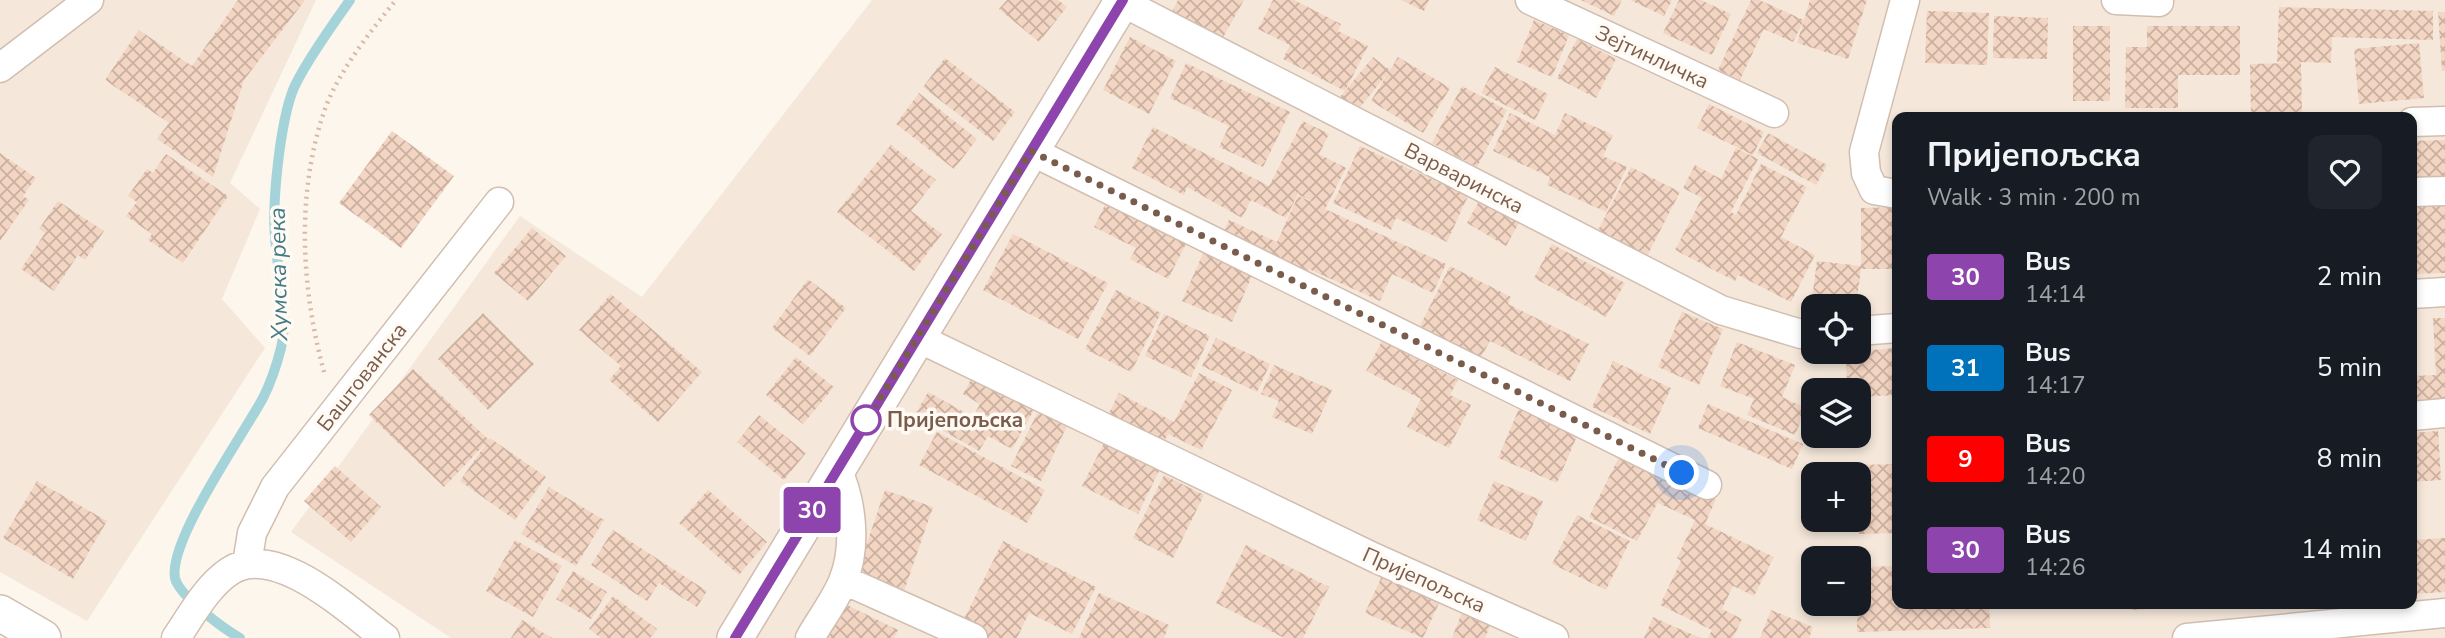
<!DOCTYPE html>
<meta charset="utf-8">
<style>
body{margin:0;font-family:"Nunito Sans",sans-serif;background:#20242c;color:#f1f3f6;height:100vh;display:flex;flex-direction:column;font-size:26px;white-space:nowrap}
*{box-sizing:border-box;margin:0}
p{font-size:23px;color:#9ea1a6}
.icon{flex:none;width:38px;height:38px;fill:none;stroke:currentColor;stroke-width:2;stroke-linecap:round;stroke-linejoin:round}
.map{position:relative;flex:1;overflow:hidden}
.drawer{position:absolute;left:1892px;top:112px;width:525px;height:497px;display:flex;flex-direction:column;background:#171b24;border-radius:14px;box-shadow:0 4px 10px #0003}
.drawer>*{flex:none}
.badge{padding:0 14px;border-radius:5px;font-size:24px;line-height:46px}
.fabs{position:absolute;left:1801px;top:294px;display:grid;gap:14px}
.fabs a{display:grid;place-items:center;width:70px;height:70px;border-radius:14px;background:#171b24;box-shadow:0 4px 10px #0003;font-size:35px}
.you{position:absolute;width:35px;height:35px;margin:-18px;border:5px solid #fff;border-radius:50%;background:#1a73e8;box-shadow:0 0 0 10px #1a73e833}
.map>.badge{position:absolute;translate:-50% -50%;box-shadow:0 0 0 4px #fff}
.round{display:grid;place-items:center;flex:none;width:74px;height:74px;border-radius:14px;background:#20242c}
.summary{display:flex;align-items:center;justify-content:space-between;height:119px;padding:0 35px}
h1{font-size:33px;font-weight:700;line-height:52px}
ul{padding:0;list-style:none}
li{display:flex;align-items:center;gap:21px;height:91px;padding:0 35px}
li div{flex:1}
li b{display:block;font-size:26px}
li em{font-style:normal}
li .badge{min-width:77px;font-weight:700;text-align:center}
.map>svg:first-child{display:block}
.residential{fill:#f5e8da;fill-rule:evenodd}
.lines{fill:none;stroke-linecap:round;stroke-linejoin:round}
.stream{stroke:#a5d3da;stroke-width:10}
.building{fill:url(#building-cross-hatch)}
.minor-casing{stroke:#d1beb0;stroke-width:31}
.tertiary-casing{stroke:#d1beb0;stroke-width:38}
.path{stroke:#d9b8a5;stroke-width:4.5;stroke-dasharray:2 5;stroke-linecap:butt}
.minor{stroke:#fff;stroke-width:28}
.tertiary{stroke:#fff;stroke-width:35}
.line-casing{stroke:#fff;stroke-width:16}
.line{stroke:#8e44ad;stroke-width:10}
.walk{stroke:#7a5c4d;stroke-width:7;stroke-dasharray:0 12.6}
.stop-dot{fill:#fff;stroke:#8e44ad;stroke-width:3.5}
.labels{text-anchor:middle;stroke-width:7;stroke-linejoin:round;paint-order:stroke}
.street-label{font-size:21px;fill:#7a5c4d;stroke:#fffaf3}
.stop-label{font-size:21px;font-weight:bold;fill:#7a5c4d;stroke:#fffaf3;text-anchor:start}
.water-label{font-size:23px;font-style:italic;fill:#437c86;stroke:#fffaf3}
</style>
<div class="map">
<svg width="2445" height="638" viewBox="0 0 2445 638">
<defs>
<pattern id="building-cross-hatch" width="8" height="8" patternUnits="userSpaceOnUse" patternTransform="scale(1.75)"><rect width="8" height="8" fill="#f3d5c3"/><path d="M0 0l8 8M0 8l8-8" fill="none" stroke="#cab0a1"/></pattern>
</defs>
<rect width="100%" height="100%" fill="#fdf6ec"/>
<!-- residential -->
<path class="residential" d="M0,0H316L230,183L260,209L222,299L265,348L87,621L0,572Z
M872,0H2445V638H451L291,532L520,216L642,297ZM1897,117H2412V604H1897ZM1813,306H1858V352H1813ZM1813,390H1858V436H1813ZM1813,474H1858V520H1813ZM1813,558H1858V604H1813Z"/>
<g class="lines">
<!-- stream -->
<path class="stream" d="M240,638C224,629 179,596 175,578C168,541 243,435 263,398C270,384 277,364 281,348C289,314 277,272 275,237C272,201 280,124 293,90C302,68 335,21 350,0"/>
</g>
<!-- building -->
<path class="building" d="M238,0H305L244,80L213,177L157,139L169,123L105,80L139,30L192,66Z
M1007,0H1058L1067,7L1039,42L999,9Z
M1178,0H1244L1221,41L1171,13Z
M1273,0H1294L1341,24L1338,31L1368,46L1345,91L1283,59L1290,45L1258,29Z
M1401,0H1429L1424,11Z
M1581,0H1622L1614,16Z
M1630,0H1672L1664,16Z
M1679,0H1701L1731,14L1712,55L1663,33Z
M1751,0H1759L1804,20L1793,42L1764,29L1740,80L1718,70Z
M1810,0H1867L1848,59L1797,43Z
M2279,7L2433,11V40L2332,37L2331,63L2301,62L2302,114L2251,115L2250,64L2290,63L2277,62Z
M1927,11L1989,13L1987,65L1925,63Z
M2438,12H2445V71H2442Z
M1994,16L2048,18L2047,59L1993,58Z
M1534,20L1569,35L1552,77L1517,62Z
M2073,26H2110V101H2073Z
M2147,26H2240V75H2178V108H2125L2126,47H2147Z
M1130,37L1176,61L1149,114L1103,90Z
M1577,39L1616,59L1596,98L1557,78Z
M2419,43L2424,98L2359,104L2354,49Z
M1373,57L1390,70L1398,57L1450,88L1423,133L1371,101L1388,73L1353,116L1336,102Z
M945,58L1015,112L993,141L923,87Z
M1186,63L1290,112L1263,167L1219,147L1229,126L1170,98Z
M1495,67L1548,94L1535,120L1481,93Z
M1462,86L1507,110L1477,167L1432,143Z
M919,93L977,139L954,169L896,124Z
M1709,104L1764,132L1753,155L1697,128Z
M1510,113L1555,135L1565,113L1613,135L1603,156L1627,167L1606,212L1547,185L1550,177L1493,151Z
M1303,121L1329,134L1319,154L1346,168L1325,209L1446,264L1433,293L1392,274L1380,301L1309,269L1306,277L1221,238L1229,220L1277,242L1298,196L1319,205L1299,195V192L1286,218L1251,200L1242,218L1187,187L1184,195L1132,168L1153,127L1269,186Z
M392,131L454,176L401,248L339,203Z
M1768,133L1827,165L1816,185L1757,153Z
M2445,140V182L2412,183V141Z
M891,145L936,180L911,211L942,234L914,271L837,212Z
M1360,146L1468,196L1447,242L1396,218L1391,230L1333,203Z
M1736,148L1758,159L1731,212L1736,215L1761,164L1807,187L1781,237L1815,255L1791,302L1738,275L1735,281L1675,250L1702,198L1683,188L1695,165L1721,179Z
M0,153L36,178L23,196L29,200L0,241Z
M166,154L228,196L183,263L148,240L152,234L126,216L137,202L128,196L147,169L153,173Z
M1631,167L1680,192L1645,260L1596,234Z
M58,201L104,231L85,260L78,255L54,291L21,269L45,233L39,229Z
M1479,201L1519,223L1506,246L1467,223Z
M2445,202V273L2412,274V203Z
M1106,203L1186,244L1168,279L1130,259L1136,248L1094,227Z
M1897,207V255H1893V269H1861L1856,306H1811L1817,261L1861,266V208Z
M532,228L566,256L528,301L494,273Z
M1013,234L1108,283L1078,339L983,290Z
M1552,244L1625,283L1606,317L1534,278Z
M1205,249L1254,271L1232,322L1182,301Z
M1450,266L1511,297L1508,304L1589,344L1570,381L1490,341L1481,357L1420,326Z
M808,279L846,308L810,356L772,328Z
M1116,290L1161,313L1131,372L1085,349Z
M611,294L702,372L658,422L609,380L621,366L579,330Z
M1682,312L1723,329L1699,385L1658,367Z
M483,313L534,364L488,410L438,359Z
M1164,314L1210,336L1191,377L1145,356Z
M2433,318H2445V409L2412,411V376L2436,375Z
M1216,338L1270,364L1257,392L1202,366Z
M1382,341L1458,380L1450,395L1471,405L1449,448L1407,427L1421,399L1366,371Z
M1737,342L1795,365L1782,397L1806,408L1795,435L1747,415L1754,399L1720,386Z
M1897,348V395L1858,397V390H1847L1846,352Z
M796,357L834,387L803,424L766,395Z
M1613,361L1671,388L1650,434L1592,407Z
M1274,365L1332,390L1312,434L1272,417L1279,401L1261,394Z
M413,369L489,440L444,487L369,415Z
M1199,373L1232,390L1201,450L1168,434L1159,451L1104,423L1119,393L1174,422Z
M974,374L1035,408L1012,449L988,436L979,451L915,415L928,392L973,417L980,404L963,394Z
M1521,404L1580,429L1557,483L1498,458Z
M1708,404L1803,444L1792,469L1698,428Z
M1038,412L1067,426L1041,481L1011,466Z
M759,415L806,453L784,480L737,442Z
M2438,431L2441,480L2412,482V433Z
M937,432L1045,490L1027,523L919,465Z
M490,438L546,477L515,520L460,481Z
M1104,443L1159,471L1138,514L1082,486Z
M1620,455L1716,499L1705,524L1774,557L1754,596L1733,586L1722,609L1742,619L1733,638H1708L1712,630L1660,605L1681,561L1677,558L1695,520L1658,503L1665,489L1637,541L1589,517Z
M1897,464V533L1858,534L1856,465Z
M335,466L381,507L351,542L304,501Z
M1164,475L1204,495L1173,558L1133,538Z
M37,481L107,521L73,579L3,538Z
M1494,481L1543,501L1526,541L1477,520Z
M549,487L604,520L576,566L521,534Z
M708,490L767,542L739,575L679,523Z
M885,490L933,507L902,597L854,581Z
M1577,515L1630,541L1606,590L1552,564Z
M613,530L707,591L697,607L659,583L647,601L591,565Z
M2445,538V592L2414,594L2412,540Z
M515,540L562,566L533,617L486,591Z
M1003,541L1096,587L1072,634L1029,613L1017,638H983L960,627Z
M1246,545L1329,587L1303,638H1284L1216,603Z
M1897,566V604H1989L1990,628L1857,632L1858,567Z
M573,571L607,592L591,619L556,599Z
M1382,576L1440,601L1423,638L1365,613Z
M1099,593L1169,625L1164,638H1079Z
M613,596L657,629L650,638H601L589,629Z
M843,603L898,630L894,638H826Z
M2132,604H2192V606L2132,610Z
M1771,610L1813,627L1809,638H1760Z
M1462,612L1491,623L1485,638H1452Z
M1653,617L1675,627L1701,638H1644Z
M522,620L547,635L553,638H511Z"/>
<g class="lines">
<!-- minor casing -->
<g class="minor-casing">
<path id="minor" d="M1530,0L1774,113
M2116,0L2159,2
M1122,2L1721,310L1801,334H1813
M0,68L89,0
M2412,122L2445,121
M1031,151L1707,485
M2412,192L2445,191
M1897,194L1874,190L1866,173L1864,152L1905,0
M2412,294L2445,292
M1858,331L1897,328
M916,337L1375,558L1554,638
M2412,416L2445,413
M247,564L252,533L275,487L499,202
M844,580L973,638
M176,638C191,616 207,586 230,571C276,541 350,612 385,638
M810,638C820,620 835,601 843,581C857,547 852,501 837,469
M2187,638L2445,613"/>
</g>
<!-- tertiary casing -->
<g class="tertiary-casing">
<path id="tertiary" d="M0,613L43,638
M735,638L1123,0"/>
</g>
<!-- path -->
<path class="path" d="M324,372C302,291 296,200 322,118C334,77 369,33 396,0"/>
<!-- minor -->
<use href="#minor" class="minor"/>
<!-- tertiary -->
<use href="#tertiary" class="tertiary"/>
</g>
<g class="lines">
<!-- line casing -->
<g class="line-casing">
<path id="line" d="M735,638L1123,0"/>
</g>
<!-- line -->
<use href="#line" class="line"/>
<!-- walk -->
<path class="walk" d="M866,420L864,425L1031,151L1682,473"/>
</g>
<!-- markers -->
<circle class="stop-dot" cx="866" cy="420" r="14"/>
<g class="labels">
<!-- street labels -->
<g class="street-label">
<text transform="translate(1652 57) rotate(25)" y="7">Зејтинличка</text>
<text transform="translate(1464 178) rotate(27)" y="7">Варваринска</text>
<text transform="translate(362 377) rotate(-52)" y="7">Баштованска</text>
<text transform="translate(1424 580) rotate(24)" y="7">Пријепољска</text>
</g>
<!-- stop labels -->
<g class="stop-label">
<text x="887" y="427">Пријепољска</text>
</g>
<!-- water labels -->
<g class="water-label">
<text transform="translate(278 274) rotate(-91)" y="8">Хумска река</text>
</g>
</g>
</svg>
<div class="fabs">
<a><svg class="icon" aria-label="locate" viewBox="0 0 24 24"><circle cx="12" cy="12" r="6"/><path d="M12 2v4M12 18v4M2 12h4M18 12h4"/></svg></a>
<a><svg class="icon" aria-label="layers" viewBox="0 0 24 24"><path d="M12 4l9 5-9 5-9-5zM3 14l9 5 9-5"/></svg></a>
<a>+</a>
<a>−</a>
</div>
<div class="you" style="left:1682px;top:473px"></div>
<b class="badge" style="left:812px;top:510px;background:#8e44ad;color:#fff">30</b>
<section class="drawer">
<div class="summary"><div><h1>Пријепољска</h1><p>Walk · 3 min · 200 m</p></div><a class="round"><svg class="icon" aria-label="heart" viewBox="0 0 24 24"><path d="M12 20l-8-8c-3-5 5-10 8-4 3-6 11-1 8 4z"/></svg></a></div>
<ul>
<li><span class="badge" style="background:#8e44ad;color:#fff">30</span><div><b>Bus</b><p>14:14</p></div><em>2 min</em></li>
<li><span class="badge" style="background:#0072bc;color:#fff">31</span><div><b>Bus</b><p>14:17</p></div><em>5 min</em></li>
<li><span class="badge" style="background:#f00;color:#fff">9</span><div><b>Bus</b><p>14:20</p></div><em>8 min</em></li>
<li><span class="badge" style="background:#8e44ad;color:#fff">30</span><div><b>Bus</b><p>14:26</p></div><em>14 min</em></li>
</ul>
</section>
</div>
